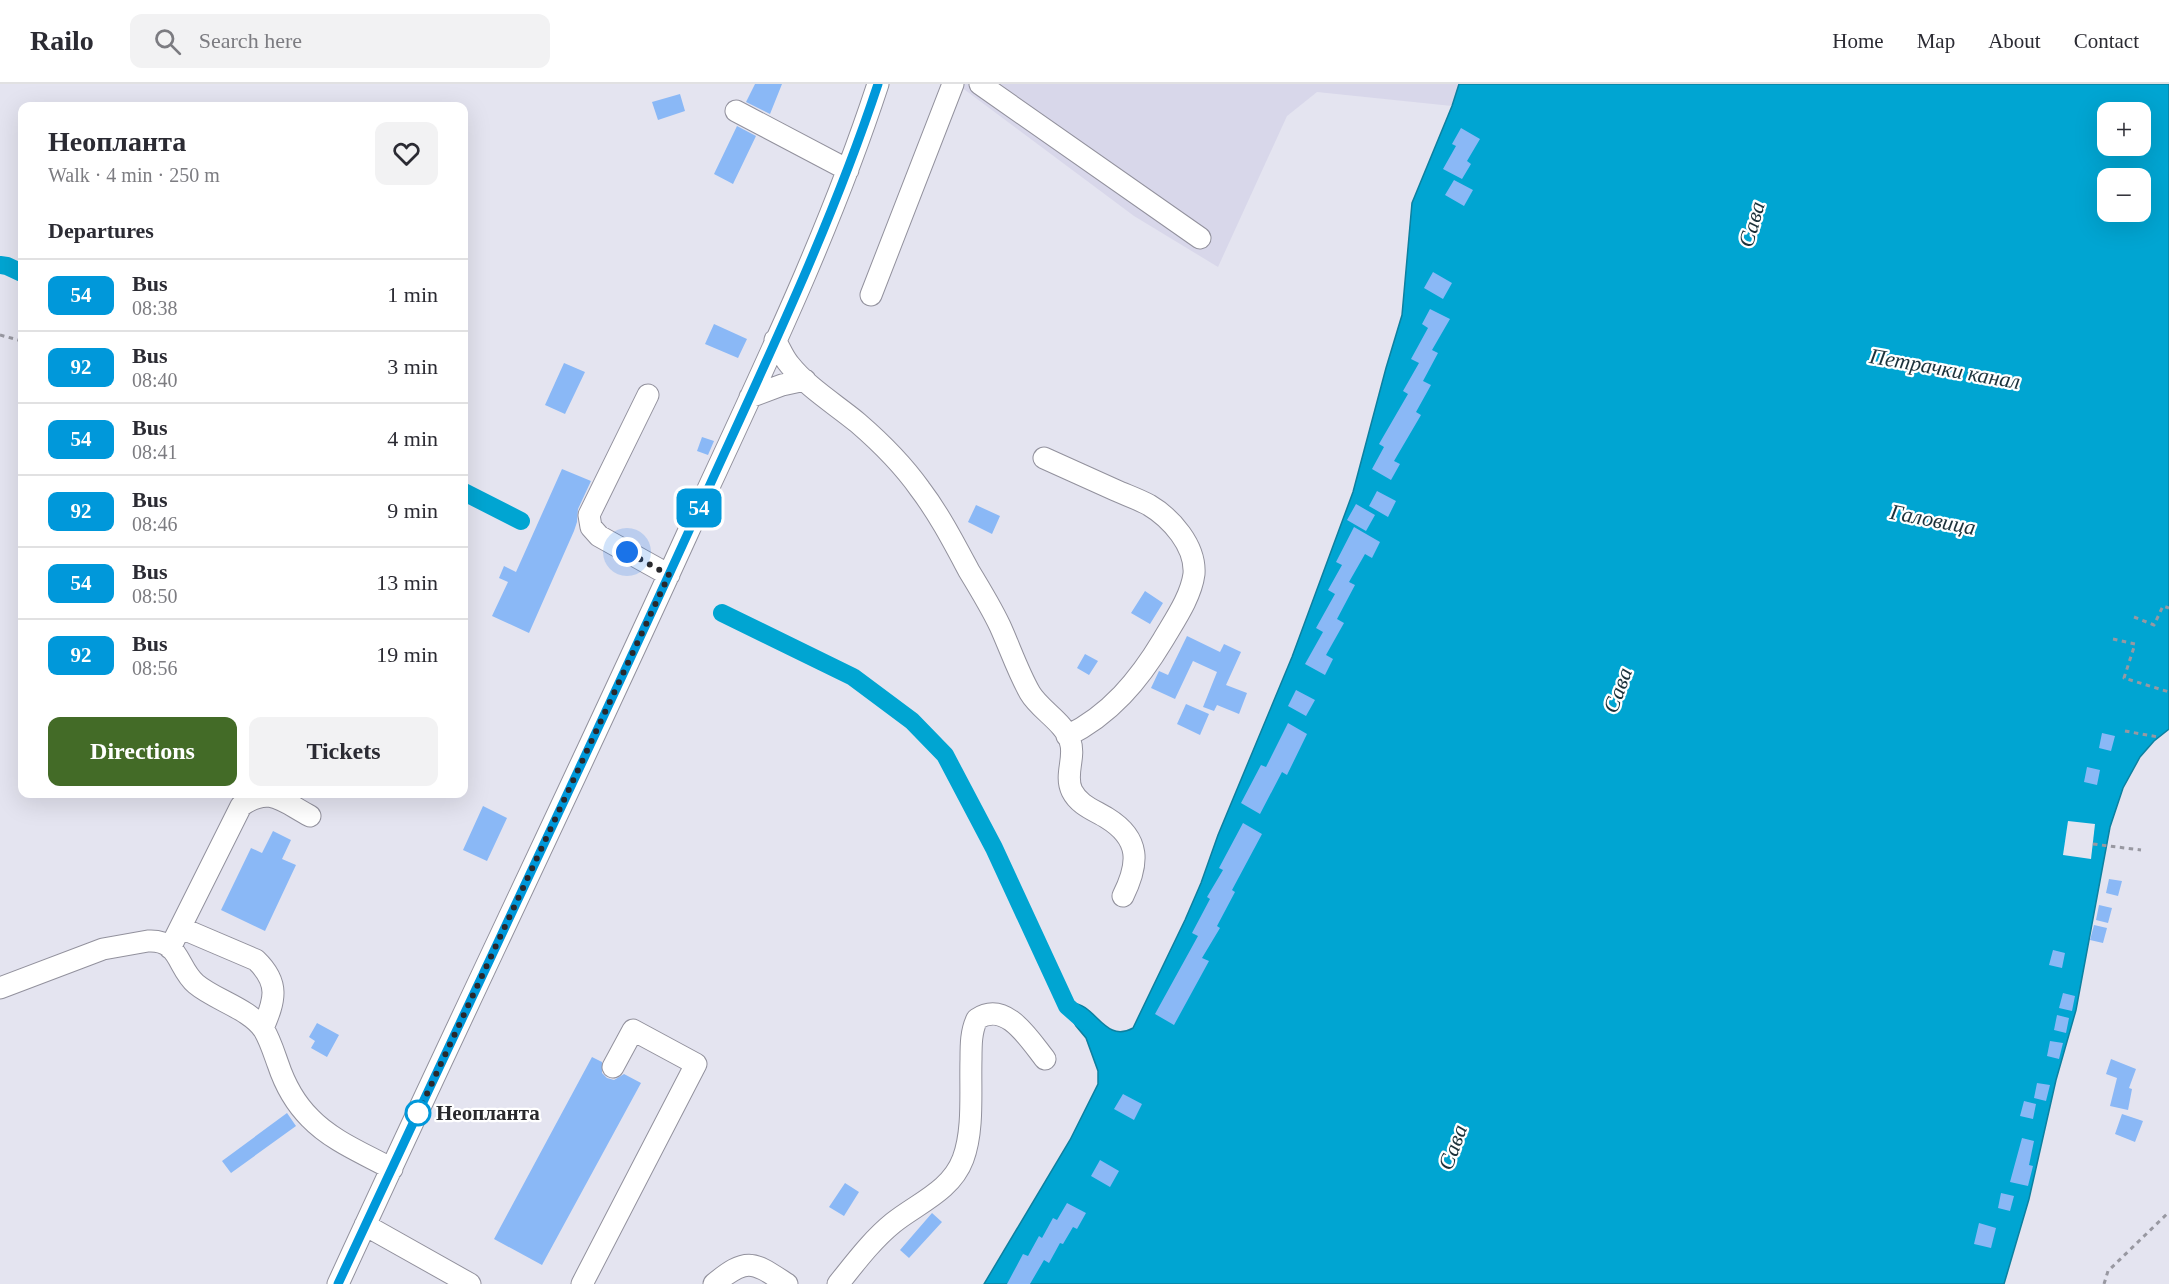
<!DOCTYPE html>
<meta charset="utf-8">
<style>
body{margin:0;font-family:Georgia,serif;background:#f2f2f3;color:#2b2b33;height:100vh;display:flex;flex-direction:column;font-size:22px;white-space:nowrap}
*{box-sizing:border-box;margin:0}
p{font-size:20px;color:#7c7c81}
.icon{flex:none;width:33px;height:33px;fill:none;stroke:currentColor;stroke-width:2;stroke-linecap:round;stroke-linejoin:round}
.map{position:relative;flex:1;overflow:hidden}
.drawer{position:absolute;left:18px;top:18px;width:450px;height:696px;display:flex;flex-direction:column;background:#fff;border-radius:12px;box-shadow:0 6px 24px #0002}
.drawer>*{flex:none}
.badge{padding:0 12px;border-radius:9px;font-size:21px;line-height:39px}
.tools{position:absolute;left:2097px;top:18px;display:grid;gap:12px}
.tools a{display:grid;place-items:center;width:54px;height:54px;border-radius:12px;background:#fff;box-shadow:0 6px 24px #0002;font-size:30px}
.you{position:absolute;width:30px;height:30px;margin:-15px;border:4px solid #fff;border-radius:50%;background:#1a73e8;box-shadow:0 0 0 9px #1a73e833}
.map>.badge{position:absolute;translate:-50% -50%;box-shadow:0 0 0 3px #fff}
h2{padding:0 30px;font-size:22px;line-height:54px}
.round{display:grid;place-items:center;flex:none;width:63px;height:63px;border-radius:12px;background:#f2f2f3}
.headline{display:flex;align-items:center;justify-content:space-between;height:102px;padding:0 30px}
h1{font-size:28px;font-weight:700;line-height:45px}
.button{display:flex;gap:12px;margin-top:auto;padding:12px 30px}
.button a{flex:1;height:69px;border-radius:12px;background:#436b27;color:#fff;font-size:24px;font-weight:700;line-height:69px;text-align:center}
.button a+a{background:#f2f2f3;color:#2b2b33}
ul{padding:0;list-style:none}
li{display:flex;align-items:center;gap:18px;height:72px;padding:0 30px;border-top:2px solid #e1e1e2}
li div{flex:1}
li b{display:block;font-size:22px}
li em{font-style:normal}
li .badge{min-width:66px;font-weight:700;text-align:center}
header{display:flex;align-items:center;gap:36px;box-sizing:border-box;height:84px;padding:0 30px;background:#fff;border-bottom:2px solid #e1e1e2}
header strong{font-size:28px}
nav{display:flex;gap:33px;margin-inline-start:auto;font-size:21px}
.search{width:420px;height:54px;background:#f2f2f3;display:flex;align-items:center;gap:15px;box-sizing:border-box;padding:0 21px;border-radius:12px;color:#7c7c81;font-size:22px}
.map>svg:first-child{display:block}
.built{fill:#d8d7ea}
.water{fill:#00a5d2;stroke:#0c80a0;stroke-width:1.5;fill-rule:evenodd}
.pier{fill:#e4e4f0}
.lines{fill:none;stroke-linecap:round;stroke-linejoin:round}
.canal{stroke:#00a5d2;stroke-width:18}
.building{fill:#8ab8f6}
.minor-casing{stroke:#92919d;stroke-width:23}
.path{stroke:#9898a1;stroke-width:3;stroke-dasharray:4.5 4.5;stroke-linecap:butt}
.minor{stroke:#fff;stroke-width:21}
.line-casing{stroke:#fff;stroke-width:14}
.line{stroke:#0098da;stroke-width:9}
.walk{stroke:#29292d;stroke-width:6;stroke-dasharray:0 10.8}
.stop-dot{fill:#fff;stroke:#0098da;stroke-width:3}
.labels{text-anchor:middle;stroke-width:4.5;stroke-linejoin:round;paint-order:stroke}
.stop-label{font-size:21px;font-weight:bold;fill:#29292d;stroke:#fff;text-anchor:start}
.water-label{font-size:22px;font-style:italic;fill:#1c323b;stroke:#fff}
</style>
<header>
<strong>Railo</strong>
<div class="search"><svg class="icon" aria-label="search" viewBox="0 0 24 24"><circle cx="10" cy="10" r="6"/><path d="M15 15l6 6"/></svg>Search here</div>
<nav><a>Home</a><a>Map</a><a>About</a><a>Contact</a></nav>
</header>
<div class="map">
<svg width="2169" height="1200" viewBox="0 0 2169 1200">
<rect width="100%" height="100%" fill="#e4e4f0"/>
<!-- built -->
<path class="built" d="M957,0H1459L1452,22L1317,8L1287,32L1218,183L1134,132Z"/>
<!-- water -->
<path class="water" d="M1459,0H2169V645L2154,657L2140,673L2123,704L2110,743L2076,926L2056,996L2029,1115L2004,1200H984L1070,1056L1098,1000V987L1086,954L1076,942L1068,928L1067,922L1071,919C1096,919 1104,960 1133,944L1185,836L1201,799L1218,751L1292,573L1353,408L1386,284L1402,231L1412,119L1452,22ZM2108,28H2140V62H2108ZM2108,94H2140V128H2108Z"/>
<!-- pier -->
<path class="pier" d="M2068,737L2095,740L2091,775L2063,771Z"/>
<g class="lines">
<!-- canal -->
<path class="canal" d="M0,181L7,182L22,189
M464,408L521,437
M722,529L853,593L912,637L945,671L994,764L1067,922L1084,937"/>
</g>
<!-- building -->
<path class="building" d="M755,0H782L770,30L746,18Z
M680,10L685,27L658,36L652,18Z
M737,42L756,52L733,100L714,90Z
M1461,44L1480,55L1467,77L1471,80L1462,95L1443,85L1456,62L1452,60Z
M1454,96L1473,106L1464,122L1445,111Z
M1433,188L1452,199L1443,215L1424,204Z
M1430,225L1450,235L1432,266L1438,269L1423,297L1431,301L1416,328L1421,331L1394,377L1400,380L1391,396L1372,385L1384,363L1379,360L1408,310L1403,307L1419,279L1411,275L1428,244L1422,240Z
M714,240L747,255L738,274L705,260Z
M564,279L585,288L565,330L545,321Z
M702,353L714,357L708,371L697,367Z
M562,385L591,397L578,425L577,438L574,447L529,549L492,532L508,498L499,494L504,482L516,488Z
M1377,407L1396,417L1388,433L1369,422Z
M1356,420L1375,431L1366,447L1347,436Z
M976,421L1000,432L992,450L968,438Z
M1354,443L1380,458L1372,474L1365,470L1349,498L1355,501L1337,535L1344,539L1326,571L1333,575L1325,591L1305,580L1323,548L1316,544L1335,510L1328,506L1342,481L1336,478Z
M1145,507L1163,519L1150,540L1131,529Z
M1187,552L1220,568L1224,560L1241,568L1226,601L1247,609L1239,630L1217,621L1214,627L1203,623L1217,588L1193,577L1175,615L1151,604L1159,587L1168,591Z
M1085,570L1098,577L1089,591L1077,584Z
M1296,606L1315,616L1306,632L1288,622Z
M1186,620L1209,630L1200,651L1177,640Z
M1288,639L1307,650L1287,691L1282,688L1260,730L1241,719L1261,681L1266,683Z
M2102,649L2115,652L2111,667L2099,664Z
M2087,683L2100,686L2097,701L2084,698Z
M483,722L507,734L487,777L463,766Z
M1243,739L1262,750L1232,806L1235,808L1217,842L1220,844L1202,874L1209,877L1174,941L1155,930L1198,852L1192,849L1210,815L1207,813L1223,786L1219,784Z
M273,747L291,756L282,775L296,781L265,847L221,826L251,764L262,769Z
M2109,795L2122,797L2118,812L2106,809Z
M2099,821L2112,824L2108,839L2096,836Z
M2094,841L2107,844L2103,859L2090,856Z
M2053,866L2065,869L2062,884L2049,881Z
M2063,909L2075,912L2072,927L2059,924Z
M2057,931L2069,934L2066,949L2054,946Z
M317,939L339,951L327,973L311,964L315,957L309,953Z
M2050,957L2063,959L2059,975L2047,972Z
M592,973L602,978V989L607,994L614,996L624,990L641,999L542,1181L494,1155Z
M2111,975L2136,985L2129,1004L2132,1005L2128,1026L2110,1022L2117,994L2106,990Z
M2037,999L2050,1001L2046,1017L2034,1014Z
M1123,1010L1142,1020L1134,1036L1114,1025Z
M2024,1017L2036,1020L2033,1035L2020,1032Z
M287,1029L296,1042L231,1089L222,1077Z
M2122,1030L2143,1037L2135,1058L2115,1050Z
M2022,1054L2034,1057L2029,1081L2033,1082L2028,1102L2010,1098Z
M1100,1076L1119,1087L1110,1103L1091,1092Z
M845,1099L859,1108L844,1132L829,1123Z
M2001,1109L2014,1112L2010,1127L1998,1124Z
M1067,1119L1086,1129L1077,1145L1073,1143L1063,1160L1060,1159L1049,1179L1044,1176L1030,1200H1007L1023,1170L1028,1172L1039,1152L1042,1154L1053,1134L1057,1136Z
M932,1129L942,1138L909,1174L900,1166Z
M1979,1139L1996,1144L1991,1164L1974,1160Z"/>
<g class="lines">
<!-- minor casing -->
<g class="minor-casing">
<path id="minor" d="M980,0L1200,154
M736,27L848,86
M871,211L953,0
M775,256C780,264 783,273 789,280C807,303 835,320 858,339C880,358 903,381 920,405C939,430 954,459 969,487C980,505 991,523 1000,542C1010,564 1018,588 1030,609C1040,626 1064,638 1070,657C1076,673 1064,691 1072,707C1079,721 1094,726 1107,734C1141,755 1139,780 1123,812
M648,311L589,431L591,443L599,452L669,491
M750,313L782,301L805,296
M1044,374C1068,385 1091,395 1115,406C1126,411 1138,415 1149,421C1171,434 1196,462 1194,490C1191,513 1174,537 1163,556C1139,596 1110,631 1067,652
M181,844L256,876C280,899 275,916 263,944
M170,864L241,722C270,701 283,718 310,732
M0,904L103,865L148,857C180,855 177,884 196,900C215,916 250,925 264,946C270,956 274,969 278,980C285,1001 294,1018 310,1034C332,1057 365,1070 392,1085
M365,1141L470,1200
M338,1200C454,947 575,697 690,444C757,298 828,153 878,0
M582,1200L696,980L633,946L613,983
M714,1200C748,1172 753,1178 787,1200
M838,1200C855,1179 872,1156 893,1139C918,1119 951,1107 963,1075C974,1046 970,1006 971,975C971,961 971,947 977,935C1006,916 1029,955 1045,975"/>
</g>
<!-- path -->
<path class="path" d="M0,251L22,257
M2134,533L2154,541L2163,522L2169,524
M2113,555L2135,560L2124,594L2169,608
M2125,647L2158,653
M2093,760L2141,766
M2104,1200L2108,1187L2169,1128"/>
<!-- minor -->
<use href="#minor" class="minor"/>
</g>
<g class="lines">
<!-- line casing -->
<g class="line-casing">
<path id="line" d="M338,1200C456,946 577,693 693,438C758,294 828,151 878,0"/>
</g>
<!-- line -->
<use href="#line" class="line"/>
<!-- walk -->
<path class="walk" d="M418,1029L669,491L627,468"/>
</g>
<!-- markers -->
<circle class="stop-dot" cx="418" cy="1029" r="12"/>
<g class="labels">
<!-- stop labels -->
<g class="stop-label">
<text x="436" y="1036">Неопланта</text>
</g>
<!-- water labels -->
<g class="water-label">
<text transform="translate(1751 140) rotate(-74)" y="8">Сава</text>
<text transform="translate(1945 284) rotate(10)" y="8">Петрачки канал</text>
<text transform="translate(1933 435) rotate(11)" y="8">Галовица</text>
<text transform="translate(1617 606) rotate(-70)" y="8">Сава</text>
<text transform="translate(1452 1063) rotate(-70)" y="8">Сава</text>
</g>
</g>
</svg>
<div class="tools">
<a>+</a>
<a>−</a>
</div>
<div class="you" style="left:627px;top:468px"></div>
<b class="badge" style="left:699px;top:424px;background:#0098da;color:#fff">54</b>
<section class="drawer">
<div class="headline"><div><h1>Неопланта</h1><p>Walk · 4 min · 250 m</p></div><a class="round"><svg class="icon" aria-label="heart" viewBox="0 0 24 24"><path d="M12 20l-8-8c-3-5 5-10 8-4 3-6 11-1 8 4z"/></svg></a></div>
<h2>Departures</h2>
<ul>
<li><span class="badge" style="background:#0098da;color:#fff">54</span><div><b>Bus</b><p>08:38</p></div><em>1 min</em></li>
<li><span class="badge" style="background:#0098da;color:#fff">92</span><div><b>Bus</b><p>08:40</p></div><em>3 min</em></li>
<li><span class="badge" style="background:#0098da;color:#fff">54</span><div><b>Bus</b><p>08:41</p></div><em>4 min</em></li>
<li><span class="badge" style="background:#0098da;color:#fff">92</span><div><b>Bus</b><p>08:46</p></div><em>9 min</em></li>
<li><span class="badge" style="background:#0098da;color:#fff">54</span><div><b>Bus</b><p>08:50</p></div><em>13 min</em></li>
<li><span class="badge" style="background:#0098da;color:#fff">92</span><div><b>Bus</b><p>08:56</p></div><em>19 min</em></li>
</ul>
<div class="button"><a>Directions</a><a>Tickets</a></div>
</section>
</div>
